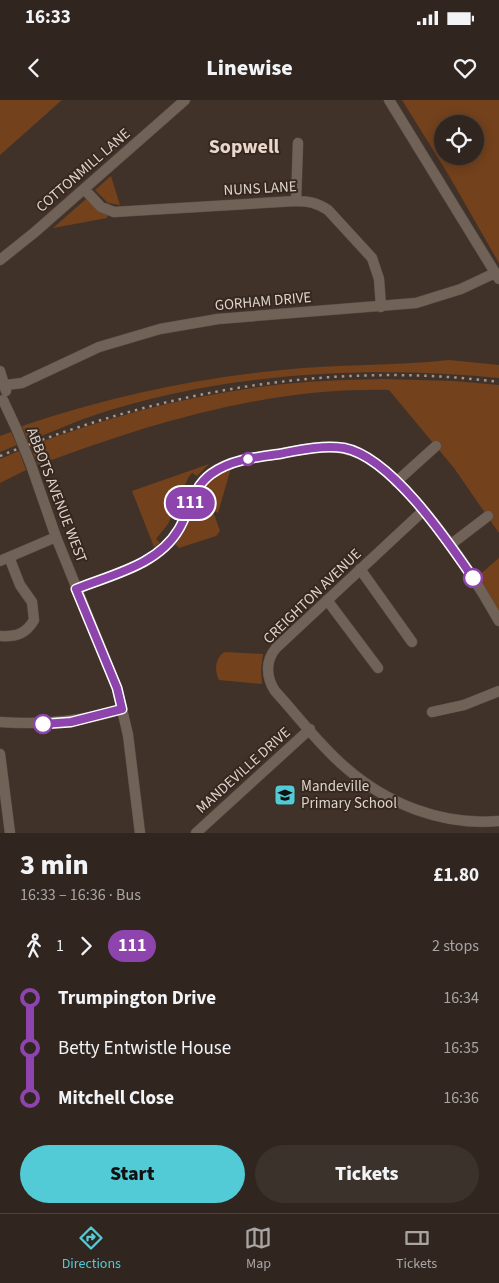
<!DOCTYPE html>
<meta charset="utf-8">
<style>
body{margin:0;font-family:"Source Sans 3",sans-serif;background:#3c322c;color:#f1f3f6;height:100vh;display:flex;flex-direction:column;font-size:19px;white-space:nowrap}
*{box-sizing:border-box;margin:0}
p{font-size:16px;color:#a8a5a4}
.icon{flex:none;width:28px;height:28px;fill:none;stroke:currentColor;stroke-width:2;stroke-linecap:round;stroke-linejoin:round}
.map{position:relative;height:733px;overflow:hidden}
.panel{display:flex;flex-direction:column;background:#30261f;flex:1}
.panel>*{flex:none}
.badge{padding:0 10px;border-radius:16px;font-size:18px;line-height:32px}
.tools{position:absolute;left:434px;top:15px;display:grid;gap:10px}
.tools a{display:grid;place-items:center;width:50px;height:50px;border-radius:50%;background:#30261f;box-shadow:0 2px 12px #0003,0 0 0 1px #4b433d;font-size:25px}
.map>.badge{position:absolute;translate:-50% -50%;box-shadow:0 0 0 2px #fff}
.legs{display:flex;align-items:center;gap:8px;height:55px;padding:0 20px;font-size:16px}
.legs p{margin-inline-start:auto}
.summary{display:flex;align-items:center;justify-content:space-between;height:85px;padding:0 20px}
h1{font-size:28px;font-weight:800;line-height:38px}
.action{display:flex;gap:10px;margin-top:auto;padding:10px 20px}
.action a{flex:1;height:58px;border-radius:30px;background:#52cbd7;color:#111;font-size:20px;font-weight:800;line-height:58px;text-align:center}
.action a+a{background:#3c322c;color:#f1f3f6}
ul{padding:0 20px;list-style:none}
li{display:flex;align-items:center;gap:18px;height:50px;font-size:19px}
li i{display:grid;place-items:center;width:8px;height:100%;margin:0 6px;background:currentColor}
li i::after{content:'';width:12px;height:12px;margin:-6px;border:4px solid;border-radius:50%;background:#30261f}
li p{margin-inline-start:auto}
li:first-child i{background:linear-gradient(#0000 50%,currentColor 0)}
li:last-child i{background:linear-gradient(currentColor 50%,#0000 0)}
.status{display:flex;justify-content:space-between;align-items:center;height:35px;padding:0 25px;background:#30261f;direction:ltr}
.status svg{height:14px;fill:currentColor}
header{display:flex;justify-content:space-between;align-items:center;height:65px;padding:0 20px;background:#30261f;font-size:22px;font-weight:800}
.menu{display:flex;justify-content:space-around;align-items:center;height:70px;border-top:1px solid #4b433d;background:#30261f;font-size:14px;color:#a8a5a4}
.menu a{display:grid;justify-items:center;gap:2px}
.menu .selected{color:#52cbd7}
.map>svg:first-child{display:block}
.green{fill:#73411c;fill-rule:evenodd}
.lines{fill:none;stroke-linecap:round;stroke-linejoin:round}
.minor-casing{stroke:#594e47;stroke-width:11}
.minor{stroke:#716258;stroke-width:10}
.rail{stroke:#a29790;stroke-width:2.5;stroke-dasharray:2.5 5;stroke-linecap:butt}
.minor-bridge-casing{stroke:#594e47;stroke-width:11;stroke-linecap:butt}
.minor-bridge{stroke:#716258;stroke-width:10}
.line-1-casing{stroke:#fff;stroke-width:11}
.line-1{stroke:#8e44ad;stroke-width:8}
.stop-1-dot{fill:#fff;stroke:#8e44ad;stroke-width:2.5}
.labels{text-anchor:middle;stroke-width:4;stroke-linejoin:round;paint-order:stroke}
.street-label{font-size:15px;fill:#ddd4ce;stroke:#36281f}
.poi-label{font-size:15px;fill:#ddd4ce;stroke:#36281f;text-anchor:start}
.district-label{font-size:20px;font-weight:bold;fill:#e9d7cc;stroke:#36281f}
</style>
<div class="status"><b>16:33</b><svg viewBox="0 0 49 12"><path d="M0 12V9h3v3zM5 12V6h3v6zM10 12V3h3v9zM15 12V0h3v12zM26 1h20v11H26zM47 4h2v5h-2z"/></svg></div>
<header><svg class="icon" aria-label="back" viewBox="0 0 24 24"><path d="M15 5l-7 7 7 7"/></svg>Linewise<svg class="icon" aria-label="heart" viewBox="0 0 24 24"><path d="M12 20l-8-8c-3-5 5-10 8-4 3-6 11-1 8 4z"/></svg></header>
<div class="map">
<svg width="499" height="733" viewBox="0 0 499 733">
<rect width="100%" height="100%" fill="#403229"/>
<!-- green -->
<path class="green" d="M0,0H62L0,55Z
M402,0H499V163L448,74ZM442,24H475V56H442Z
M111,76L120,105L108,103L95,90Z
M86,99L108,113L107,118L53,128Z
M449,260L499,265V278C364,265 222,273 92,316C71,323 50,333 28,341L22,326C108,297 191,279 282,270C338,264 394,266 449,260Z
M382,279L454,281L499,285V433L454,368L389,290C268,287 150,323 38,365L30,346C107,317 186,296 267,286C305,281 344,280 382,279Z
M11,332L17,345L0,352V336Z
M19,351L26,370L0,383V359Z
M209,364L197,376L192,373L188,378L168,424L156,439L160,443L154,447L132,391Z
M231,368L218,413L196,402C204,384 214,376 231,368Z
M193,406L214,414L220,431L216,436L179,448L174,443Z
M499,458V513L477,477Z
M225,552L263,554L261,570L262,584L219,580C214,571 215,557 225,552Z"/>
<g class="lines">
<!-- minor casing -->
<g class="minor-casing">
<path id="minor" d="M389,0L499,179
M84,89L101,107L114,112L296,101C309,101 317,103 328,110L372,158L379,179L381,207
M296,101L298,43
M0,160L35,132L185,0
M0,271L6,291
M6,285L22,283L99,247L160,229L218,219L416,203L461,189L495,173
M3,300L17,330
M31,365L56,437L117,588L128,635L140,733
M396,382L436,346
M423,411L276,548C265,561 266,577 275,591C298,616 319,645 345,667C387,704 442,726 499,721
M450,445L488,416
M0,461L56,437
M360,469L412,542
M76,489C112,475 158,465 179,430C190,411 192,389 210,374C229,360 255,357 278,354C300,350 323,344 345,349C401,361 472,473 499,521
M327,500L378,568
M0,536C16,537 26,534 34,520L32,502L20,485L9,457
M432,612L464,605L499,591
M0,622C43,625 81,622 122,609
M0,654L10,733
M196,733L310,629"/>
</g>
<!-- minor -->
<use href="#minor" class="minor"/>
<!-- rail -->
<path class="rail" d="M0,356C157,292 330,260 499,282"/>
<!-- minor-bridge casing -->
<g class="minor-bridge-casing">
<path id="minor-bridge" d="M17,330L31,365"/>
</g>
<!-- minor-bridge -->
<use href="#minor-bridge" class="minor-bridge"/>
</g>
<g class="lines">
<!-- line-1 casing -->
<g class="line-1-casing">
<path id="line-1" d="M43,624L71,622L122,609L117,588L76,489C113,474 158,465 179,429C190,410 192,388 211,374C230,360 256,357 279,354C300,350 322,345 344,348C391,357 447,440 473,478"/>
</g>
<!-- line-1 -->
<use href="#line-1" class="line-1"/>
</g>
<!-- icons -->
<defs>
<g id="school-square" transform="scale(1.125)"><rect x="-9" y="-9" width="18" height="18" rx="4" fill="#52cbd7" stroke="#36281f"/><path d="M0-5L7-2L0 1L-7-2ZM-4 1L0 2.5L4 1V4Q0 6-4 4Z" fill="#111"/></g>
</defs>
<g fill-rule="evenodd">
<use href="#school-square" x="285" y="695"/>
</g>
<!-- markers -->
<g class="stop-1-dot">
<circle cx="248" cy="359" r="6"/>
<circle cx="473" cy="478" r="9"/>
<circle cx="43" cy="624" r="9"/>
</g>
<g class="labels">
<!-- street labels -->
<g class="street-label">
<text transform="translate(83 70) rotate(-41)" y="5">COTTONMILL LANE</text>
<text transform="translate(260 88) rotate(-3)" y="5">NUNS LANE</text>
<text transform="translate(263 201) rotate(-5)" y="5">GORHAM DRIVE</text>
<text transform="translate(57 395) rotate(69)" y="5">ABBOTS AVENUE WEST</text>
<text transform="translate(312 496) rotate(-44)" y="5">CREIGHTON AVENUE</text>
<text transform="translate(243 670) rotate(-42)" y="5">MANDEVILLE DRIVE</text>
</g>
<!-- poi labels -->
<g class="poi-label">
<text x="301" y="691">Mandeville<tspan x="301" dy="17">Primary School</tspan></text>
</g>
<!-- district labels -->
<g class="district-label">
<text x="244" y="53">Sopwell</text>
</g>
</g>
</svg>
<div class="tools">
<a><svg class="icon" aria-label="locate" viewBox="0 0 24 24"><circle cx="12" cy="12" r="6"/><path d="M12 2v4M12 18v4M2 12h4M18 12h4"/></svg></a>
</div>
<b class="badge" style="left:190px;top:403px;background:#8e44ad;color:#fff">111</b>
</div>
<section class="panel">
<div class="summary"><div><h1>3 min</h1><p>16:33 – 16:36 · Bus</p></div><b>£1.80</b></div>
<div class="legs"><svg class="icon" aria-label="walk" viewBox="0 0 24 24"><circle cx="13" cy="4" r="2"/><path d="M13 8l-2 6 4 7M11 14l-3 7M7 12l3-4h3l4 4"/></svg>1<svg class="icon" aria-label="forward" viewBox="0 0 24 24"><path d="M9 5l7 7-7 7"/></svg><b class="badge" style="background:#8e44ad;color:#fff">111</b><p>2 stops</p></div>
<ul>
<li><i style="color:#8e44ad"></i><b>Trumpington Drive</b><p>16:34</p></li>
<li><i style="color:#8e44ad"></i><span>Betty Entwistle House</span><p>16:35</p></li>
<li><i style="color:#8e44ad"></i><b>Mitchell Close</b><p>16:36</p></li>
</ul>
<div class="action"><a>Start</a><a>Tickets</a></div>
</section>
<nav class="menu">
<a class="selected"><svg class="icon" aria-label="directions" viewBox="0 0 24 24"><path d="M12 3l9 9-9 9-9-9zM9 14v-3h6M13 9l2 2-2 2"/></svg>Directions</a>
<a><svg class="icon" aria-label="map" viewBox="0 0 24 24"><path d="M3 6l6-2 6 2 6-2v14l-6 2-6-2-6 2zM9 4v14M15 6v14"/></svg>Map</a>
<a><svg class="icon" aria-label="tickets" viewBox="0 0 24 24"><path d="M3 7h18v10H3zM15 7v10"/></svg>Tickets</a>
</nav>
